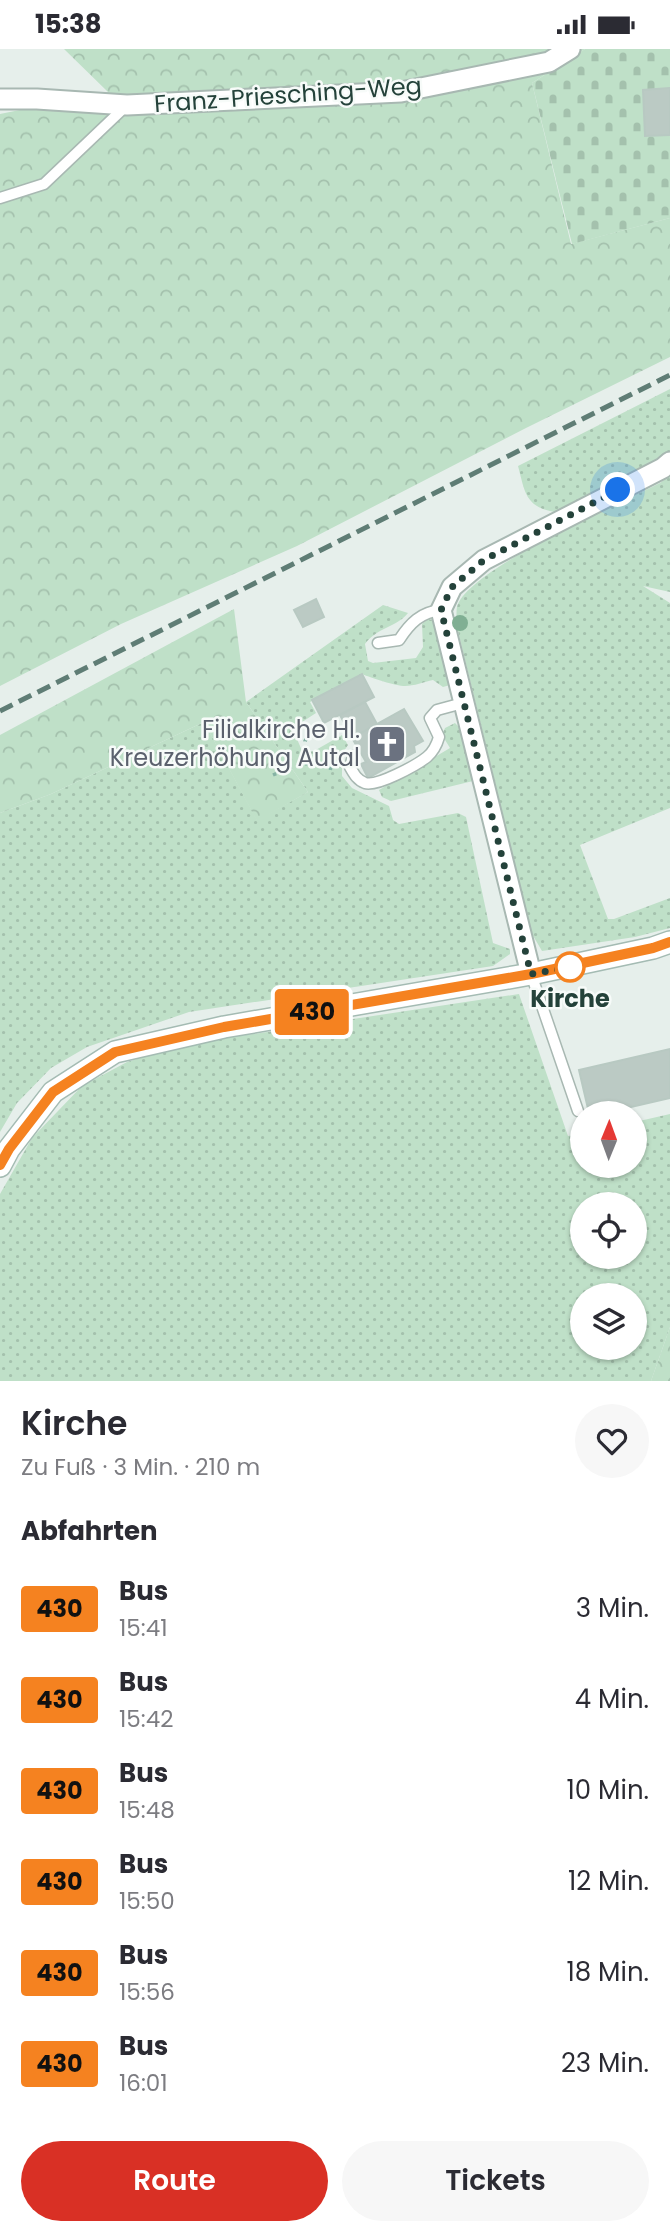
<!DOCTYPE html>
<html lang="de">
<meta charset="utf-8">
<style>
body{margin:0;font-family:Poppins,sans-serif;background:#f7f7f7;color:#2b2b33;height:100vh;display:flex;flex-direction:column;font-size:26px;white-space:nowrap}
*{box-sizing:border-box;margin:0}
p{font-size:23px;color:#7c7c81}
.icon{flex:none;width:38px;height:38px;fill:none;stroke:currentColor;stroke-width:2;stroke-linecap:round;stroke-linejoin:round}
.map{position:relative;height:1332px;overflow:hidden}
.panel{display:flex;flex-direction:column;background:#fff;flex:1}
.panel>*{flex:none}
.badge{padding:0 14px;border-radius:5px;font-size:24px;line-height:46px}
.needle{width:46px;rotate:1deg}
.buttons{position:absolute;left:570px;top:1052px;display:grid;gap:14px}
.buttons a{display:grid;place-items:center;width:77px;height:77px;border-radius:50%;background:#fff;box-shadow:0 2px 5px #0004;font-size:35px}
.you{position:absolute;width:35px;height:35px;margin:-18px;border:5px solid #fff;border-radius:50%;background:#1a73e8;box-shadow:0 0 0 10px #1a73e833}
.map>.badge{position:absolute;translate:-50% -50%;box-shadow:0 0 0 4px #fff}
h2{padding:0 21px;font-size:26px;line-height:63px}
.round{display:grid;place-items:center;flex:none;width:74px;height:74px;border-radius:37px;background:#f7f7f7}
.headline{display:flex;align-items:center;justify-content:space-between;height:119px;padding:0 21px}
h1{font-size:33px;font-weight:600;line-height:52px}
.action{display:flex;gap:14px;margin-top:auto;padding:14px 21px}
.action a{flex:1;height:80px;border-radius:42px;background:#d93025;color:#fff;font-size:28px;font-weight:600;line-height:80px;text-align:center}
.action a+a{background:#f7f7f7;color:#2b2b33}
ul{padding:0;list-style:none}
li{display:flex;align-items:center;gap:21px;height:91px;padding:0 21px}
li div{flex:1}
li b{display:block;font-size:26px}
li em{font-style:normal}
li .badge{min-width:77px;font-weight:700;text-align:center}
.status{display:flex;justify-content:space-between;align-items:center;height:49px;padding:0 35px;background:#fff;direction:ltr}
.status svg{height:19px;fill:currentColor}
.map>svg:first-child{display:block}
.grass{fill:url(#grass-dots);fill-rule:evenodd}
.forest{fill:url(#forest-crowns)}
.cemetery{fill:url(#cemetery-stones)}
.building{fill:#bbcac4;stroke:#b8c9c2;stroke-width:2}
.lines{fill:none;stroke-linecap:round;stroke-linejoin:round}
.service-casing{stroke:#a8b8b2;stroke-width:13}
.minor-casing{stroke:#a8b8b2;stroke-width:23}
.secondary-casing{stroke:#a4bbb3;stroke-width:24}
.path{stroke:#86b3a5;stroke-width:3.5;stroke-dasharray:3.5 5;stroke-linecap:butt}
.service{stroke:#fff;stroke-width:10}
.minor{stroke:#fff;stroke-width:19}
.secondary{stroke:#fff;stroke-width:21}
.rail{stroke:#5f7d75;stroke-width:5;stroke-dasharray:14 7;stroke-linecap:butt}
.tree{fill:#80af93}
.line-casing{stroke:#fff;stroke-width:16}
.line{stroke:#f58220;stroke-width:10}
.walk{stroke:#24423a;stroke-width:7;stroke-dasharray:0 12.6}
.stop-dot{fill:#fff;stroke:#f58220;stroke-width:3.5}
.labels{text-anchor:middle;stroke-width:5;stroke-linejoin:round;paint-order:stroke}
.street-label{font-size:24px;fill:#24423a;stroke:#f7fbf9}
.worship-label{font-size:24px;fill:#5b616d;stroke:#f7fbf9;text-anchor:end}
.stop-label{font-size:24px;font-weight:bold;fill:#24423a;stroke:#f7fbf9}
</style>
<div class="status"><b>15:38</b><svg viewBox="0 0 49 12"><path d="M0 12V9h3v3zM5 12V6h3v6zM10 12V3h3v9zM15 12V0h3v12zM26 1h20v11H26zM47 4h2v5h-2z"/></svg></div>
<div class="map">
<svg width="670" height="1332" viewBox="0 0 670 1332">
<defs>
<pattern id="grass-dots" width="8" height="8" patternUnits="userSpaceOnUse" patternTransform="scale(1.75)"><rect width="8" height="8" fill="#bfe0c8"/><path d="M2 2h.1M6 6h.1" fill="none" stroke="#a4c1ad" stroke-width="1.8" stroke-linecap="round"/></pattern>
<pattern id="forest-crowns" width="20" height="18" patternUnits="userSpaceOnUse" patternTransform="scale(1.75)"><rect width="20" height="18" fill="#bfe0c8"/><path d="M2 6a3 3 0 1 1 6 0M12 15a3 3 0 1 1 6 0" fill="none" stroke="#a4c1ad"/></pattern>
<pattern id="cemetery-stones" width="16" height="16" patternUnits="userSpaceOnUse" patternTransform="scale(1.75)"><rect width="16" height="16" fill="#bfe0c8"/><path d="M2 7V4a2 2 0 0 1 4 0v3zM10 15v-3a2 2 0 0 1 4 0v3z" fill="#a4c1ad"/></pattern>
</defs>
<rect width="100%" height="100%" fill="#e6efeb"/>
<!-- grass -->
<path class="grass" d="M670,340V403L555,463C525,458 525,443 518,417Z
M670,426V543L643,537L670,554V759L580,796L608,870H614L670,849V879L635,888L542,902L532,885L456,574C457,570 456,563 457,558C466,521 621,454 660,434Z
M383,556L408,564C397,578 376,579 365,595L368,612L373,614L416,609L423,598L422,575L428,570L434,571L450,636L443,638L433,631C424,633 414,637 405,637C396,637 371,629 362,625L310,653L316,664L299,675L297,690L303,704L314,702L342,686L348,696L342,705V727L352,739L389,757L393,771L399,775L458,764L466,768L493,894L510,900V905L493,917L189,963L87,998L51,1019L17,1054L0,1083V764L51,745L204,673L257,771L308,743L246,653Z
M455,674L460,679L473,732L391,752L382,748L379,741L450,699L442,686L445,679Z
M519,945L568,1087L583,1084V1116H635V1073L670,1065V1278L651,1332H0V1145L32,1089L82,1037L127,1013L187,995ZM583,1155H635V1208H583ZM583,1246H635V1298H583Z"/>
<!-- forest -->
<path class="forest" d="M64,0H585L532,34L571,195L670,169V308L526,379L297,497L121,575L0,637V65L108,43Z
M234,560L246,653L308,743L257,772L204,673L51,745L0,764V686Z
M670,1278V1332H651Z"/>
<!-- cemetery -->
<path class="cemetery" d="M585,0H670V169L572,195L532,34Z"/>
<!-- building -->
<path class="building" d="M670,39V86L645,87L643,41Z
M316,550L324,568L303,578L294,561Z
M362,625L374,648L324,674L312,651Z
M365,653L377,675L352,689L340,666Z
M404,660L423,692L414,697L415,703L368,729L361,715L366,713L352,689Z
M670,1000V1049L605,1064H589L579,1021Z"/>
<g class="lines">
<!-- service casing -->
<g class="service-casing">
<path id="service" d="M0,149L44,135L127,56
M378,594L399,591C410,574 421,563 441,561
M353,707L350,718C354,725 357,731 365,734C377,738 417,716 427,708C433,703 437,695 439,688L430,669L437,661L463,654
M531,925L578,1062"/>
</g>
<!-- minor casing -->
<g class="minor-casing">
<path id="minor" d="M0,50H37L127,56L401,43L549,13L570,0
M531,925L441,561L452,538L484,511L663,419L670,413"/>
</g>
<!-- secondary casing -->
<g class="secondary-casing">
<path id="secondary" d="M0,1117L9,1100L53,1043L115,1003L224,978L531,925L653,899L670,893"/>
</g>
<!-- path -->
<path class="path" d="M316,675L305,692C309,712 315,717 335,720
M273,726L291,718L315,713"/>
<!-- service -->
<use href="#service" class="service"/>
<!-- minor -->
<use href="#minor" class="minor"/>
<!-- secondary -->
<use href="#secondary" class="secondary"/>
<!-- rail -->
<path class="rail" d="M0,662L670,326"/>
</g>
<!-- trees -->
<circle class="tree" cx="460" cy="574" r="8"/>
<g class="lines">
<!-- line casing -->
<g class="line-casing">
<path id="line" d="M0,1116L9,1100L53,1043L115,1003L224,978L531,925L653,899L670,893"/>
</g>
<!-- line -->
<use href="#line" class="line"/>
<!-- walk -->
<path class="walk" d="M570,918L531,925L441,561L452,538L484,511L618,441"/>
</g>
<!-- icons -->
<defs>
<g id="church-square" transform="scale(2.0125)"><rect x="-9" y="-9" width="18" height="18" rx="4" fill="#6b7280" stroke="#f7fbf9"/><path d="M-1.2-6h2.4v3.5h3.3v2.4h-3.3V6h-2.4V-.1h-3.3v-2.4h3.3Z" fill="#fff"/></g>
</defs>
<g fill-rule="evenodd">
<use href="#church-square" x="387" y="695"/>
</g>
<!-- markers -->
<circle class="stop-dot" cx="570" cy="918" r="14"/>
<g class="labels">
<!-- street labels -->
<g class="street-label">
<text transform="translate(288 46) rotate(-4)" y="8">Franz-Priesching-Weg</text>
</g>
<!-- worship labels -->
<g class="worship-label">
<text x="360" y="689">Filialkirche Hl.<tspan x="360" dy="28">Kreuzerhöhung Autal</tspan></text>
</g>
<!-- stop labels -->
<g class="stop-label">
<text x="570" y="958">Kirche</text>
</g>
</g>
</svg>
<div class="buttons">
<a><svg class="needle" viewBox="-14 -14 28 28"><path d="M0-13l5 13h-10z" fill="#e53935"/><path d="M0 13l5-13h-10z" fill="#7c7c81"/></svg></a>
<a><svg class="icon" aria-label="locate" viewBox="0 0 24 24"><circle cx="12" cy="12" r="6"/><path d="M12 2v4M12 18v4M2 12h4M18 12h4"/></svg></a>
<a><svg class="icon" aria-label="layers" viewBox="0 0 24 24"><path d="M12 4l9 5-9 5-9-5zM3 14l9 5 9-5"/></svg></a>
</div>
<div class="you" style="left:618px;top:441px"></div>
<b class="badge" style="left:312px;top:963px;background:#f58220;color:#111">430</b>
</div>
<section class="panel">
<div class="headline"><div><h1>Kirche</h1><p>Zu Fuß · 3 Min. · 210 m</p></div><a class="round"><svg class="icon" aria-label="heart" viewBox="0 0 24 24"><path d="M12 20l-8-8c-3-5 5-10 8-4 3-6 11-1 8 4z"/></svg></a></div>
<h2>Abfahrten</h2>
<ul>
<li><span class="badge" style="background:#f58220;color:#111">430</span><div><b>Bus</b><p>15:41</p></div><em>3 Min.</em></li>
<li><span class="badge" style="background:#f58220;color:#111">430</span><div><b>Bus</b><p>15:42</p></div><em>4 Min.</em></li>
<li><span class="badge" style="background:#f58220;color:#111">430</span><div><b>Bus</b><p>15:48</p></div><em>10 Min.</em></li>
<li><span class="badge" style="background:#f58220;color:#111">430</span><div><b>Bus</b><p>15:50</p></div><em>12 Min.</em></li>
<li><span class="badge" style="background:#f58220;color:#111">430</span><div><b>Bus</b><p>15:56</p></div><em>18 Min.</em></li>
<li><span class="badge" style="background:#f58220;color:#111">430</span><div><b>Bus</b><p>16:01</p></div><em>23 Min.</em></li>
</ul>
<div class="action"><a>Route</a><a>Tickets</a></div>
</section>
